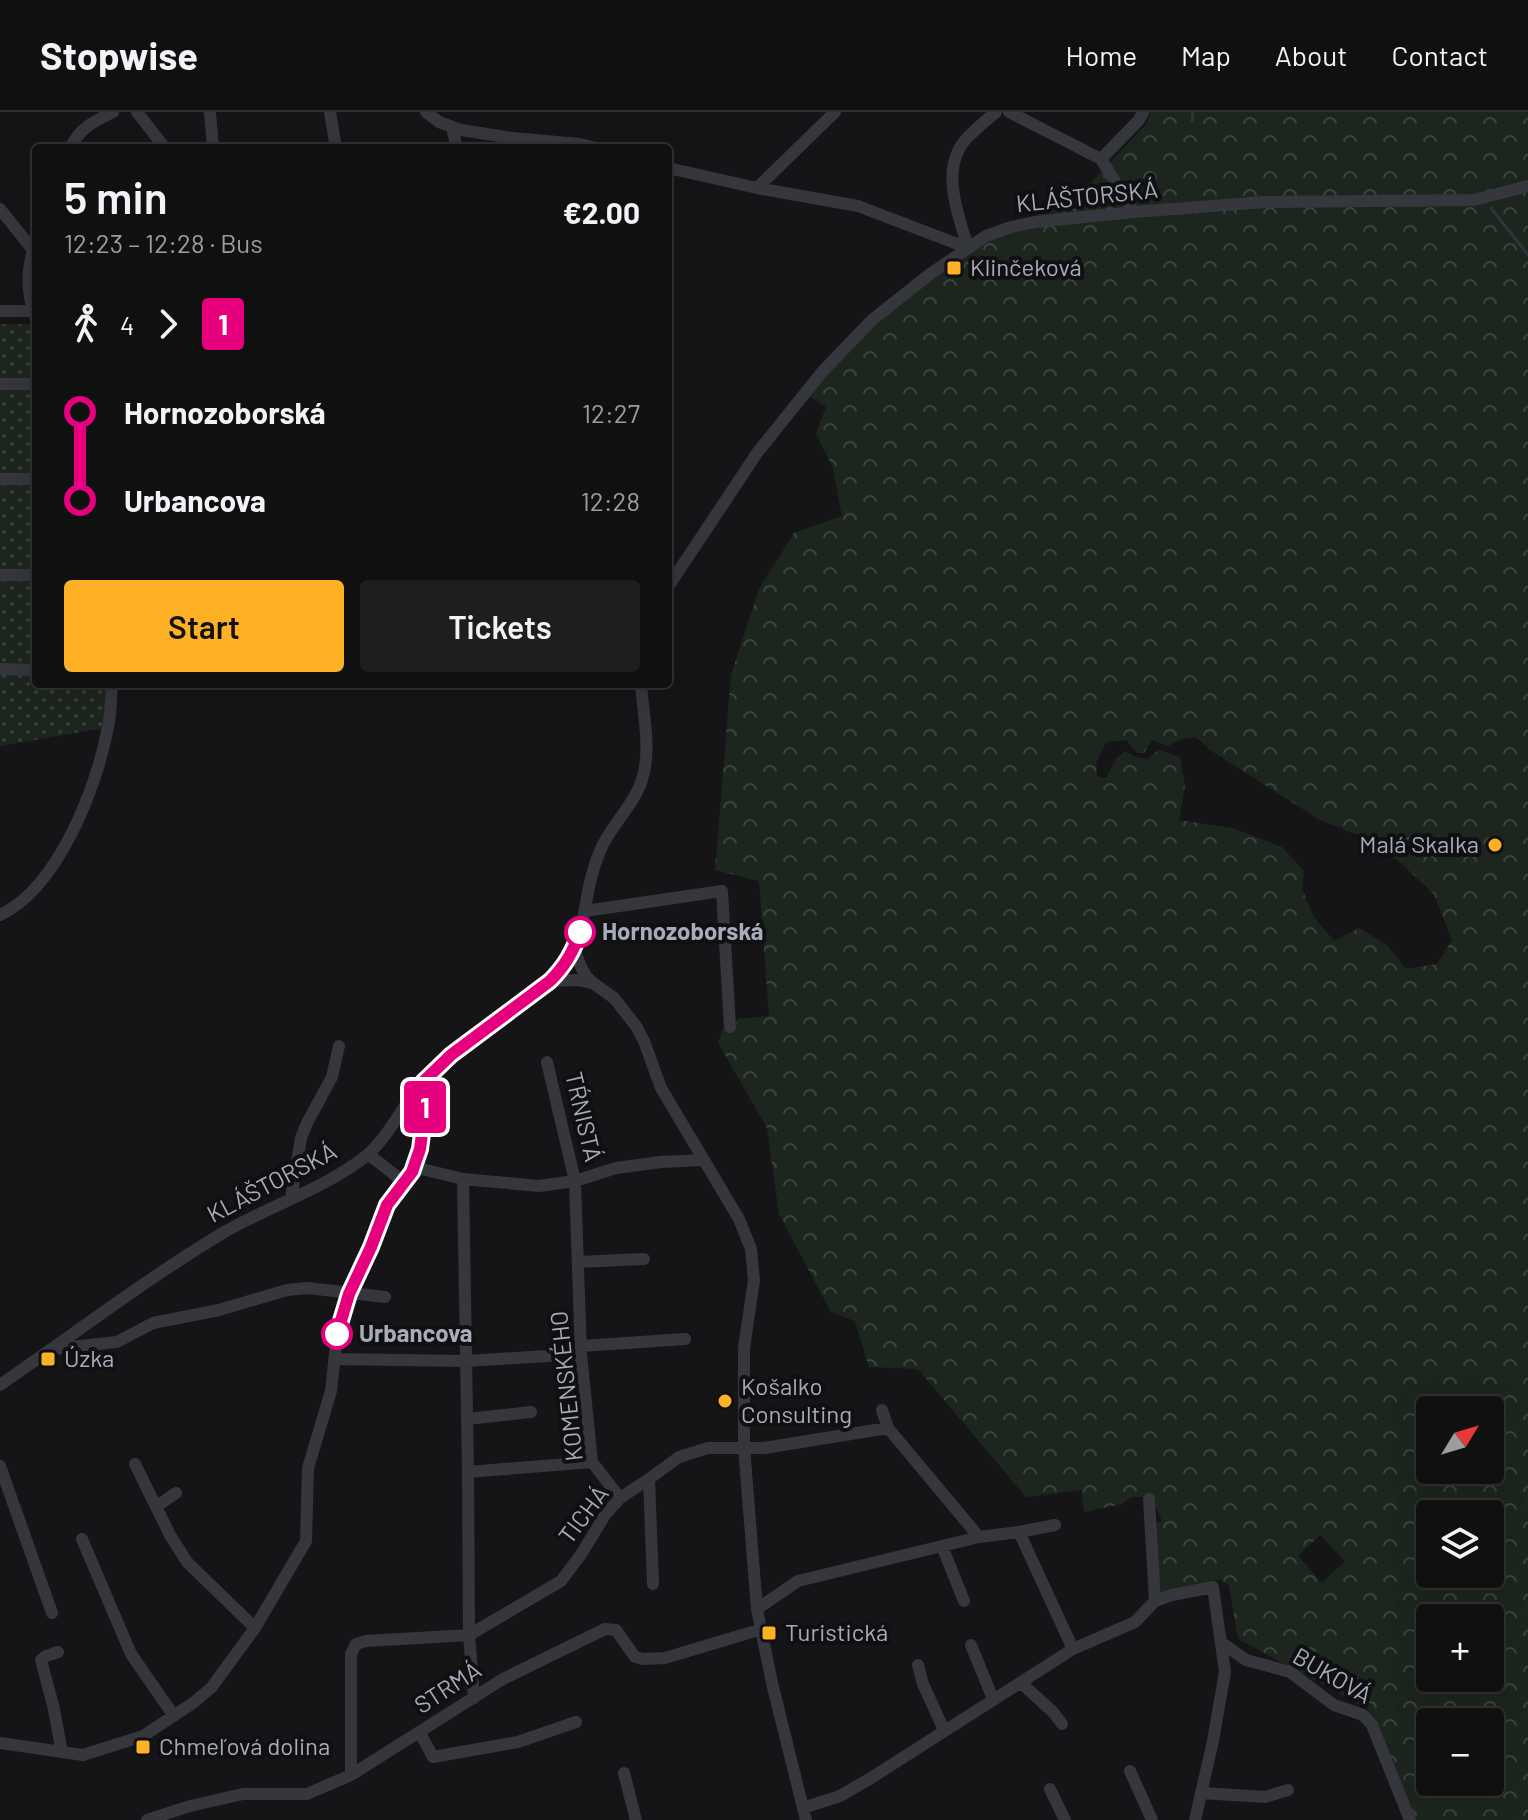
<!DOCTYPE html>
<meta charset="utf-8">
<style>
body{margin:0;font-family:Barlow,sans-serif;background:#1e1e1f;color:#f1f3f6;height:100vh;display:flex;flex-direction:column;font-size:30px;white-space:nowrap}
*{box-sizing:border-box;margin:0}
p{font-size:26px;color:#9c9d9f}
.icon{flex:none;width:44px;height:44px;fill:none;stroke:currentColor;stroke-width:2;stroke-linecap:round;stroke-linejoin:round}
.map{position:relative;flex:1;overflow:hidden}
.details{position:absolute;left:32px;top:32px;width:640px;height:544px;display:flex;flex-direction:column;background:#101011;border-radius:8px;box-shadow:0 8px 32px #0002,0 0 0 2px #303031}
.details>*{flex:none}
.badge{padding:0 16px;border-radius:6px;font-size:28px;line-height:52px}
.needle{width:52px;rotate:52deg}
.fabs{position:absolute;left:1416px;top:1284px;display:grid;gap:16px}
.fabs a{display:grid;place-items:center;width:88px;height:88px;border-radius:8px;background:#101011;box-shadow:0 8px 32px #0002,0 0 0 2px #303031;font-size:40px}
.map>.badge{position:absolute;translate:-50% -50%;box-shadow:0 0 0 4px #fff}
.legs{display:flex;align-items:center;gap:12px;height:88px;padding:0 32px;font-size:26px}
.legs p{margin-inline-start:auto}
.head{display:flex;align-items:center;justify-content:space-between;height:136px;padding:0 32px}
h1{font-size:44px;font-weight:600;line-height:60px}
.action{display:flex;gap:16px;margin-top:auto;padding:16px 32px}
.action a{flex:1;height:92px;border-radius:8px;background:#ffb126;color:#111;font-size:32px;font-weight:600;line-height:92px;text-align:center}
.action a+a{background:#1e1e1f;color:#f1f3f6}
ul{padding:0 32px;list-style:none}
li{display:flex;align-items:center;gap:28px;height:88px;font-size:30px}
li i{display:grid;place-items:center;width:12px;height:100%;margin:0 10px;background:currentColor}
li i::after{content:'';width:20px;height:20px;margin:-10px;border:6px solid;border-radius:50%;background:#101011}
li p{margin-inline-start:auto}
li:first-child i{background:linear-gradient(#0000 50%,currentColor 0)}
li:last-child i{background:linear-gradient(currentColor 50%,#0000 0)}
header{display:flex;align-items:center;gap:48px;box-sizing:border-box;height:112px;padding:0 40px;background:#101011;border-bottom:2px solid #303031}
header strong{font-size:38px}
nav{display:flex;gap:44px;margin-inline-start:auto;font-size:28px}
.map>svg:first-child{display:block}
.grass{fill:url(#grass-dots)}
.forest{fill:url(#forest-crowns);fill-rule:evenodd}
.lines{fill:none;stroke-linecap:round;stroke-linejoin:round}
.stream{stroke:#2a353c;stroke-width:3}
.minor{stroke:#36373d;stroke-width:12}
.line-1-casing{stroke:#fff;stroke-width:18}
.line-1{stroke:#e6007e;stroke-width:12}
.poi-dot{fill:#ffb126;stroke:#101012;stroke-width:3}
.stop-1-dot{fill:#fff;stroke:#e6007e;stroke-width:4}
.labels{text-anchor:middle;stroke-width:8;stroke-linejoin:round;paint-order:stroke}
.street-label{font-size:24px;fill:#a6acb9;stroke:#101012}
.poi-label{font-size:24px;fill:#a6acb9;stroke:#101012;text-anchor:start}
.stop-label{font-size:24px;font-weight:bold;fill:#a6acb9;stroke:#101012;text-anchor:start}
</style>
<header>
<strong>Stopwise</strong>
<nav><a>Home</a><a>Map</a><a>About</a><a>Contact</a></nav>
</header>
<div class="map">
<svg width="1528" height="1708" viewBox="0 0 1528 1708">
<defs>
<pattern id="grass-dots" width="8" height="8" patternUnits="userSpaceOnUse" patternTransform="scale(2)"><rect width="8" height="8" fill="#1d261e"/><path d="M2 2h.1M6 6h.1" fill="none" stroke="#3b433d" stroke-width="1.8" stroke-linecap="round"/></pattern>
<pattern id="forest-crowns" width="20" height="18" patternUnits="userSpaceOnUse" patternTransform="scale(2)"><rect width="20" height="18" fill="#1d261e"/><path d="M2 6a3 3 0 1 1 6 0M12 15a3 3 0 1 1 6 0" fill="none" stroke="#3b433d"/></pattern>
</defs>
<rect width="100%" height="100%" fill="#151517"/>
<!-- grass -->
<path class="grass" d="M0,212H33L36,219V572H106L104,616L0,634Z"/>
<!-- forest -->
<path class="forest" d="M1150,0H1528V1708H1413L1368,1597L1238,1527L1229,1473L1220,1467L1161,1481L1153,1412L1162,1409L1152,1385H1131L1122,1392L1084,1400L1081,1378L1026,1385L918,1257L869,1255L855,1209L831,1200L779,1102L767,1016L718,931L723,917L735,916L737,907L769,904L759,769L715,758L731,563L759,477L794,421L842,404L833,356L816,322L826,295L809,284L851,234L935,160L1088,74L1147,11ZM1196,625L1210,638L1320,708L1379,731L1434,782L1452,828L1437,852L1406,857L1387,833L1359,816L1334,829L1314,805L1302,777L1304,759L1282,735L1232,716L1179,708L1185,674L1180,645L1159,638L1148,647L1135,645L1125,639L1116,647L1106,666L1097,664L1096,651L1106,630L1126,628L1137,641H1144L1152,628L1167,634L1183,627ZM1430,1298H1490V1358H1430ZM1430,1402H1490V1462H1430ZM1320,1423L1345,1449L1322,1471L1298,1444ZM1430,1506H1490V1566H1430ZM1430,1610H1490V1670H1430Z"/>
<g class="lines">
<!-- stream -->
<path class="stream" d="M1192,9L1193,0
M1491,96L1528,143"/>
<!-- minor -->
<path class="minor" d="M137,0L165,36
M210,0L213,36
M330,0L336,36
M426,0L439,10L461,18L512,26L580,32L596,36
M1009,0L1101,47L1134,100
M452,16L457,36
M70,36C81,15 93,10 113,0
M1101,47L1139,8L1143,0
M668,56L757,76L858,94L968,136
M757,76L835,0
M0,97L33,138L36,137
M36,129C26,158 26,179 36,208
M968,136C958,101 939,56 967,26C976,17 986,8 996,0
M0,199H33
M0,272H36
M0,367H36
M0,463H36
M668,475L757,341L822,260L872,208L930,162L986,124L1011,115L1035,110L1134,100L1265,90L1474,88L1528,74
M0,557L36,558
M585,799L722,779L730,915
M0,803C58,776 97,675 108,615C111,601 111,586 112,572
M574,836L581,855L586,864L593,871L614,886L636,914L644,929L661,976L739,1107L751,1137L754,1168L744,1236V1335L757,1497L772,1571L806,1708
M550,869L578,868L593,871
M547,950L575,1069L581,1242L592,1350L620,1386
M368,1042L395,1063L403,1072
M412,1060L422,1057L463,1067L539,1074L575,1069L616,1056L661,1050L703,1048
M463,1067L468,1360L469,1523L474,1586
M291,1086L301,1026L307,1011L332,965L339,934
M578,1150L644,1147
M581,1234L685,1227
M53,1237L117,1230L153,1211L219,1198L287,1178L308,1176L385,1185
M334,1247L466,1249L581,1242
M0,1273C74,1222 145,1168 221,1122C268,1094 323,1078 366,1044C391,1023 403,990 426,967C462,929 508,900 550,869C592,829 579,787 600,739C611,712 636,692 643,664C651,635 643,602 641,572
M882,1298L888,1316
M467,1307L531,1300
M135,1352L170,1423L187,1450L255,1516
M0,1354L52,1501
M468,1360L592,1350
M649,1367L653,1472
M1149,1387L1155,1489
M157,1394L176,1381
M1019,1420L1055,1413
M82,1427L131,1542L174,1604
M942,1434L964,1489
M757,1497L798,1469L979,1425L1019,1420L1073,1537
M1222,1531L1246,1548L1290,1560L1334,1593L1363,1603L1372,1613L1410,1708
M971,1533L993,1587
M58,1540L46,1544L41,1548L53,1593L62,1640
M918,1553L923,1572L944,1618
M1021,1571L1053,1600L1062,1612
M420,1621L433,1645L518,1630L576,1610
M0,1631L83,1643L143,1624L193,1591L211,1576L255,1516L306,1429L308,1356L331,1279L337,1223L349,1182L371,1135L387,1093L412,1060L420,1037L425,999L423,970
M1130,1659L1152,1708
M624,1661L636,1708
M351,1663V1542L356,1532L366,1529L469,1523L561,1469L582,1441L605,1403L620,1386L649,1367L679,1345L708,1336H764L888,1316L979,1425
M1050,1677L1065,1708
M1201,1681L1265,1685L1288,1678
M803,1696L840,1684L871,1666L1073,1537L1135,1510L1155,1489L1172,1483L1213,1475L1225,1560L1213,1629L1195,1708
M147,1708L190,1694L243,1682H307L351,1663L503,1567L605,1517L616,1518L635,1545L643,1547L665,1546L762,1517"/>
</g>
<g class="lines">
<!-- line-1 casing -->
<g class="line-1-casing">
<path id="line-1" d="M337,1222L349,1182L371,1135L387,1093L412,1060L420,1037L425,999L423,970L451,943L550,869C565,854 573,840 580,820"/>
</g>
<!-- line-1 -->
<use href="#line-1" class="line-1"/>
</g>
<!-- markers -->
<g class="poi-dot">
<rect x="946" y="148" width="16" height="16" rx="4"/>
<circle cx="1495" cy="733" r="8"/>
<rect x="40" y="1239" width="16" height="16" rx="4"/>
<circle cx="725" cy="1289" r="8"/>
<rect x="761" y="1513" width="16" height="16" rx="4"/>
<rect x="135" y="1627" width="16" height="16" rx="4"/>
</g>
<g class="stop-1-dot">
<circle cx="580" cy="820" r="14"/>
<circle cx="337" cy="1222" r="14"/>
</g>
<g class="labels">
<!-- street labels -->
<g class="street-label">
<text transform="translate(1087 85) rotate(-6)" y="8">KLÁŠTORSKÁ</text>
<text transform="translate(583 1005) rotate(77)" y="8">TŔNISTÁ</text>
<text transform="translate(272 1071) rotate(-28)" y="8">KLÁŠTORSKÁ</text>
<text transform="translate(567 1274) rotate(-96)" y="8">KOMENSKÉHO</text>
<text transform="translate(584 1403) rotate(-53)" y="8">TICHÁ</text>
<text transform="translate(1332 1564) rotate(30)" y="8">BUKOVÁ</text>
<text transform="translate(448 1576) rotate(-33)" y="8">STRMÁ</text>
</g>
<!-- poi labels -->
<g class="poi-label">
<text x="970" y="164">Klinčeková</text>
<text x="1479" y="741" text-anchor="end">Malá Skalka</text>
<text x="64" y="1255">Úzka</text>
<text x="741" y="1283">Košalko<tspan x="741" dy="28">Consulting</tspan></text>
<text x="785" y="1529">Turistická</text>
<text x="159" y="1643">Chmeľová dolina</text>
</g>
<!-- stop labels -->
<g class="stop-label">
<text x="602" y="828">Hornozoborská</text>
<text x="359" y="1230">Urbancova</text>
</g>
</g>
</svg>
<div class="fabs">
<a><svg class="needle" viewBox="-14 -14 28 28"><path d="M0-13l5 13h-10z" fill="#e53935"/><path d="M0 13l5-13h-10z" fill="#9c9d9f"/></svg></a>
<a><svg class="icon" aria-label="layers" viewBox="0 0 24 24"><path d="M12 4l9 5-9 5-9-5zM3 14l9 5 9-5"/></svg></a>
<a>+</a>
<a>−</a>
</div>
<b class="badge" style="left:425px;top:995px;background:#e6007e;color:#fff">1</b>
<section class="details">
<div class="head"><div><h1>5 min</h1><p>12:23 – 12:28 · Bus</p></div><b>€2.00</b></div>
<div class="legs"><svg class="icon" aria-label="walk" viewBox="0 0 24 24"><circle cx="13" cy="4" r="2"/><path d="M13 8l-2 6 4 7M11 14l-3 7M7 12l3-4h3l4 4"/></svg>4<svg class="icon" aria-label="forward" viewBox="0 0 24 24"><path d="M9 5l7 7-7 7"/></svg><b class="badge" style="background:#e6007e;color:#fff">1</b></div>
<ul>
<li><i style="color:#e6007e"></i><b>Hornozoborská</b><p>12:27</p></li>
<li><i style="color:#e6007e"></i><b>Urbancova</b><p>12:28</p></li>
</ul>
<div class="action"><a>Start</a><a>Tickets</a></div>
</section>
</div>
